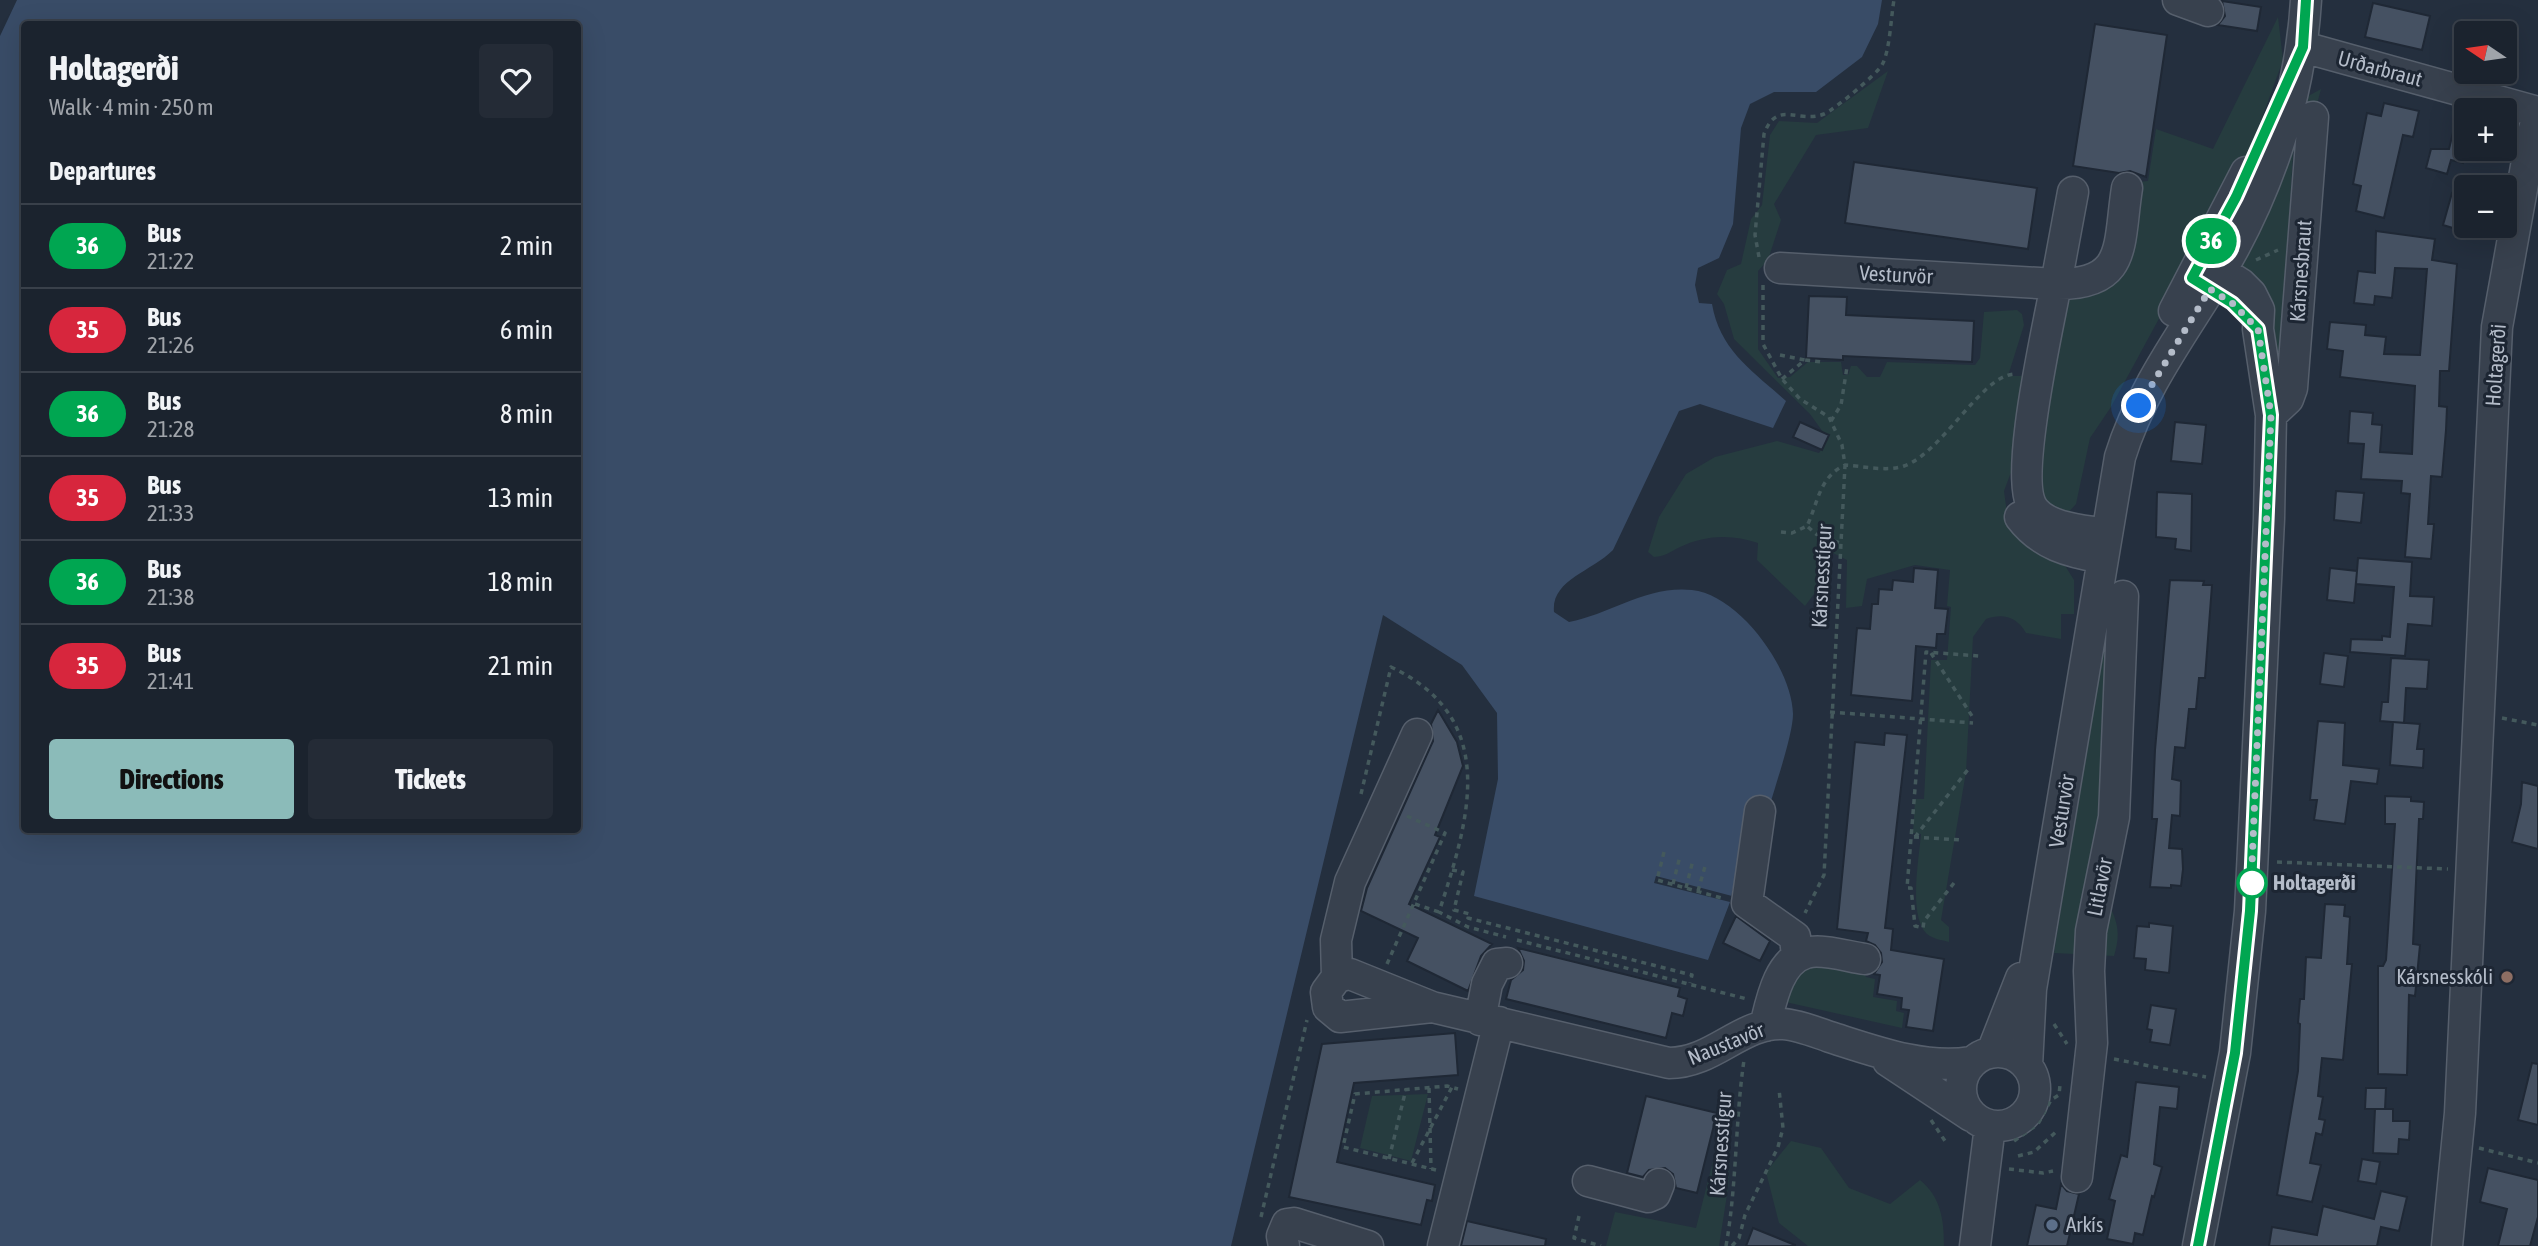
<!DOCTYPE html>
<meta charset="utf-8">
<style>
body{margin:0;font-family:"Asap Condensed",sans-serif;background:#242b36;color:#f1f3f6;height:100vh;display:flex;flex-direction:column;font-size:26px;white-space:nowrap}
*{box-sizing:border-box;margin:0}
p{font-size:23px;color:#a0a4aa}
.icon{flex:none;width:38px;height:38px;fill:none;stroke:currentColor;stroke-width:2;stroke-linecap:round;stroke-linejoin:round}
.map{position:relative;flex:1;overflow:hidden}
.details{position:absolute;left:21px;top:21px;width:560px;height:812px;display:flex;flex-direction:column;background:#1b232e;border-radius:7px;box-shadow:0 7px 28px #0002,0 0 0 2px #39404a}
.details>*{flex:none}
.badge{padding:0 14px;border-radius:23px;font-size:24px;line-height:46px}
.needle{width:46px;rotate:283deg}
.tools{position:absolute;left:2454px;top:21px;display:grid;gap:14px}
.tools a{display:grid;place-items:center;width:63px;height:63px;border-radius:7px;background:#1b232e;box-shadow:0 7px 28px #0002,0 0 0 2px #39404a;font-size:35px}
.you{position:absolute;width:35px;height:35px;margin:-18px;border:5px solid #fff;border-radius:50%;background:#1a73e8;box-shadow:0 0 0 10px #1a73e833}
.map>.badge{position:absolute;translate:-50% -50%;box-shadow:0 0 0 4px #fff}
h2{padding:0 28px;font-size:26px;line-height:63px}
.round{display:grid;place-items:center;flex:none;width:74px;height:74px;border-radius:7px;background:#242b36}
.headline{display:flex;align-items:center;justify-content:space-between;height:119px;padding:0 28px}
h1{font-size:33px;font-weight:800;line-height:52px}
.action{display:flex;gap:14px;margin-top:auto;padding:14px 28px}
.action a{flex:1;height:80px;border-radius:7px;background:#8bbbb9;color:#111;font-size:28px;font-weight:800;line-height:80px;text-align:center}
.action a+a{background:#242b36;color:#f1f3f6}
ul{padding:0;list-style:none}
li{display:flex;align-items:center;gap:21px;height:84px;padding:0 28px;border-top:2px solid #39404a}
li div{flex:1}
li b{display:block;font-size:26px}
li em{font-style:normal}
li .badge{min-width:77px;font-weight:700;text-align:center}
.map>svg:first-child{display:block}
.green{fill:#263c3f}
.water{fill:#394c67;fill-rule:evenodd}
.pier{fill:#242f3e}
.building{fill:#455162;stroke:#1f2835;stroke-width:2}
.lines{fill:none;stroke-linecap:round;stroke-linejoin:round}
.minor-casing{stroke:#565f6c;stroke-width:33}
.path{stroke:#44595c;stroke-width:3.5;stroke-dasharray:5 5;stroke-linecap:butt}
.minor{stroke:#38414e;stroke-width:30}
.line-casing{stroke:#fff;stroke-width:16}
.line{stroke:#00a651;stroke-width:10}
.walk{stroke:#b4bcc9;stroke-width:7;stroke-dasharray:0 12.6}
.stop-dot{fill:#fff;stroke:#00a651;stroke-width:3.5}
.education-dot{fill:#8d6e63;stroke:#1d2633;stroke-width:2.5}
.service-dot{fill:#5c6f8a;stroke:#1d2633;stroke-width:2.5}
.labels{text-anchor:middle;stroke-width:6;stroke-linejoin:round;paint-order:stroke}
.street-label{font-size:21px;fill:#b4bcc9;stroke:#1d2633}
.stop-label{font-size:21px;font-weight:bold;fill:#b4bcc9;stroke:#1d2633;text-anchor:start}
.poi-label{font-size:21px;fill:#b4bcc9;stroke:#1d2633;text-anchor:end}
</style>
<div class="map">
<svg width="2538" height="1246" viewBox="0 0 2538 1246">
<rect width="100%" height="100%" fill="#242f3e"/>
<!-- green -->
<path class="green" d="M2278,17L2283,60L2250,151L2111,407L2090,438L2076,504L2068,513L2041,508L2033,470L2064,308L2081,285L2103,282L2138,182L2148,181L2156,129L2213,149Z
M1888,71L1868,128L1816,135L1774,204L1781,220L1768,260L1758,271V349L1778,378L1790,377L1808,362H1841L1843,375H1848L1851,366H1857L1867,377H1880L1887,362L1975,365L1980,358L1984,312L2017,310L2022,314L2024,325L2008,376H2025L2013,467L2004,491L2007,513L2064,564L2074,580V614H2061V639L2026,633C2017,617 2003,613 1986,619L1973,637L1966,772L1941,920L1949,927V942C1942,940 1933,939 1927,934C1908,916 1919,859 1921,834L1913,833L1915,799H1924L1931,660H1947L1951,607L1947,606L1950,570L1915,565L1867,579L1862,606L1846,608L1847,560L1827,550L1817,590L1805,606L1757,560L1758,543C1732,534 1705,535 1680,547C1670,552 1666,556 1654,557L1648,552L1659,517L1686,474L1715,457L1777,441L1819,453L1828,439L1810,414L1734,339L1724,304L1717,294L1727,270L1741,264L1751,219L1762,205L1770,135L1779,121L1817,123Z
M2321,89L2315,112L2302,124L2293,153L2280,379L2240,270L2241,257L2301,100Z
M2107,614L2109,905C2119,924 2120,936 2114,956L2054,953Z
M1819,964L1863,969L1866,977L1875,979L1873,997L1897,1001L1896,1011L1904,1013L1902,1028L1781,1001L1803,967Z
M1428,1094L1411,1161L1360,1148L1372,1096Z
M1726,1110L1731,1111L1729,1182L1719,1246H1606L1615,1212L1696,1228Z
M1791,1141L1821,1148L1849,1188L1890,1204L1920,1180C1941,1197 1944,1220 1944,1246H1808L1779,1223L1766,1172Z"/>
<!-- water -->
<path class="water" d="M17,0H1882L1878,24L1862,57L1816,92H1774L1750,104L1741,128L1733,224L1719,258L1698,268L1695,285L1699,303L1712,304C1720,351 1753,371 1786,401L1773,428L1700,404L1679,411L1613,550C1591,572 1551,580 1554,612L1569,622C1610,614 1648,585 1692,590C1739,595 1792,668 1793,714C1793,735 1774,789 1768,812L1750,809L1730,902L1708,960L1474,896L1498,779L1497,713L1462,665L1383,615L1231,1246H0V36ZM24,24H578V830H24Z"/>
<!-- pier -->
<path class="pier" d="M1656,876L1732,896L1730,902L1654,883Z"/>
<!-- building -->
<path class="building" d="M2222,1L2261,7L2257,31L2218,25L2225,16Z
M2373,3L2430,16L2422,50L2365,37Z
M2095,24L2167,35L2146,177L2130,171L2119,173L2073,166Z
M2384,103L2419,111L2413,137L2403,135L2384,218L2356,211L2361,186L2353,184L2367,113L2381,116Z
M2459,108L2466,110L2463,163L2451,160L2447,174L2426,168L2431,149H2449Z
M1854,162L2037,188L2028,249L1845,223Z
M2452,193L2466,197V232L2443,225Z
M2376,231L2435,239L2432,260L2457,264L2449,371H2440L2439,406L2447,407L2446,430L2442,477L2431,476L2428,524H2434L2431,559L2405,557L2410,494L2401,493L2402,481L2361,479L2364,444L2348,443L2350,411L2373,413L2372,424L2382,425L2380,452L2412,454L2415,386L2340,377L2343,351L2327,349L2330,322L2366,325L2365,335L2386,337L2384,354L2420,355L2427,269L2395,268L2392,298L2375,296L2374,305L2354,303L2358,271L2375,273Z
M1809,296L1847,297L1846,315L1974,321L1972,362L1843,356V360L1806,358Z
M1800,422L1829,435L1822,450L1793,437Z
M2175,422L2206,425L2202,464L2171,461Z
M2336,491L2364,493L2361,523L2334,520Z
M2157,492L2192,494L2191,551L2175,549L2176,539L2156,537Z
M2358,558L2412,562L2410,596L2434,597L2432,626L2408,624L2405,656L2350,652L2351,639L2382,640V636L2390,637L2394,587L2356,584Z
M1914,568L1938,570L1935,608L1948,609L1945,634H1937L1936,648L1916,646L1912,701L1851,695L1857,628L1870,629L1872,604H1878L1879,589L1892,590L1893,580L1913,582Z
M2330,568L2357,571L2354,603L2327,600Z
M2170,580L2204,581L2203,585H2212L2205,678H2199L2196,709H2189L2185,748L2175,747L2172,779L2181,781L2180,816L2172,815L2169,848L2182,849L2183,869L2181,886L2171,885V888L2150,887L2157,819H2152L2155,750Z
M2324,653L2348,656L2344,687L2320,684Z
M2391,658L2429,660L2427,689L2406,688L2404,723L2380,721L2382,702H2388Z
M1438,710L1457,742L1463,766L1435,835L1440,837L1409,904L1492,944L1481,956L1468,991L1407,961L1418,938L1361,911L1367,888L1433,741L1431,724Z
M2318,721L2345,723L2343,765L2379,769L2377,784L2351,781L2345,824L2314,820L2317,800H2310Z
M2393,722L2420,724L2417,749H2424L2423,768L2390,765Z
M1885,733L1907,735L1885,928L1893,929L1891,950L1944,959L1933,1031L1906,1027L1909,1010L1901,1009L1902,998L1877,994L1880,975L1874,974L1882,962L1881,953L1875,945L1866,941L1868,933L1837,929L1855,742L1884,745Z
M2522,782L2538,786V849L2512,842L2521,804Z
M2385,796L2411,797V801L2424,802L2423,819H2419L2413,944L2420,945L2415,996L2409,995L2407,1075L2378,1074V966H2383L2386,960L2395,824H2385Z
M2325,904L2345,905L2344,916L2350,917L2347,964H2352L2343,1060L2322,1058L2318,1096L2323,1097L2319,1119L2325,1120L2322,1135L2316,1133L2310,1163L2321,1165L2312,1202L2277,1195L2298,1071L2300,1024L2298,1023L2300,999H2304L2306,957L2321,958Z
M1736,916L1770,941L1760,961L1723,943Z
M2149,923L2173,926L2169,973L2145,970L2146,959L2134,958L2137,926L2149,927Z
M1518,948L1680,988L1678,996L1687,999L1683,1016L1672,1013L1666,1038L1506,999L1511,980L1523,970L1524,961Z
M2151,1005L2176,1009L2170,1045L2150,1042L2152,1030L2147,1029Z
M1455,1033L1458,1075L1354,1083L1337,1162L1435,1185L1432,1201L1427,1200L1421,1225L1289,1197L1322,1044Z
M2532,1063L2538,1064V1125L2518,1120Z
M2136,1082L2179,1087L2177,1109L2160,1107L2154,1164L2162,1167L2154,1197L2152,1196L2143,1235L2135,1233L2133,1244L2107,1239L2115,1201L2109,1199L2121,1155L2127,1157Z
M2366,1088H2386L2385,1109H2365Z
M1646,1096L1717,1113L1697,1193L1676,1188L1673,1174L1665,1168L1649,1170L1643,1177L1627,1173Z
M2375,1109H2393V1121H2410L2409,1140L2399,1139L2398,1154L2373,1153Z
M2362,1159L2380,1162L2376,1184L2358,1181Z
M2488,1168L2538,1180V1217L2530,1246H2498L2507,1209L2480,1202Z
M2061,1184L2067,1191L2079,1194L2067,1246H2027L2036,1205L2056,1209Z
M2381,1191L2407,1197L2399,1231L2381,1227L2377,1246H2269L2272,1227L2317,1235L2323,1206L2374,1219Z
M1467,1221L1546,1239L1545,1246H1461Z
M1753,1228L1795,1245V1246H1746Z"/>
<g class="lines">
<!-- minor casing -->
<g class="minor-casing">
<path id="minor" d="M2178,0L2208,11
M2303,47L2538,112
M2073,192L2056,284C2128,285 2118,245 2127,188
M1780,268L2056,284C2049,324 2011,484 2035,511C2051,529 2084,530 2106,534
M2174,311L2246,172
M2271,415L2288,399L2292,388L2313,117
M2020,517C2041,545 2069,552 2103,558
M1760,811L1747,903L1795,937L1797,957
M1350,974L1432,1007L1340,1017L1328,1007L1326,992L1337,977Z
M1337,977L1336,940L1350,882L1417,734
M1432,1007L1669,1063C1714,1063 1741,1022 1783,1024C1799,1025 1815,1032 1830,1037C1874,1051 1925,1070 1971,1062
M1480,1020L1487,984L1497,964L1507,963
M1765,1026C1771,1002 1778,961 1806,953C1821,948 1849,957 1865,959
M1961 1089a37 37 0 1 1 74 0a37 37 0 1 1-74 0Z
M1992,1052L2021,978
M1888,1061L1971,1116
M2027,1066L2031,989L2120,457C2139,395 2176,343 2210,289C2265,202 2300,103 2306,0
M2077,1177L2092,1043L2089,971L2091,931L2114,817L2123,596
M1588,1181L1648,1197L1655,1194L1659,1184
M1284,1246L1282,1236L1287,1224L1294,1223L1368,1246
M1443,1246L1499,1022
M1975,1246L1990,1126
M2198,1246L2235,1053L2250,911L2269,519L2271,415L2258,329L2259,310L2251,294L2241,284L2203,260
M2447,1246L2460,1113L2497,327L2531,139L2538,116"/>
</g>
<!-- path -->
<path class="path" d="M1759,257L1755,235L1764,134C1777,99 1798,124 1824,114C1834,110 1877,74 1882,65C1890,51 1891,16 1894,0
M2256,260L2278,250
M1763,285V344L1782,379L1800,399L1829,417L1842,445L1845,465L1824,875L1805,913
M1780,355L1805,360
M1782,379L1805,360L1822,362V359
M1831,421L1841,405L1847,367
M1808,527L1816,534L1840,543
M1781,532L1792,533L1807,526C1818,503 1819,477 1845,465C1862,466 1887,472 1904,466C1942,453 1981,376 2014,374
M1931,653L1974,719
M1830,712L1973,723
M2502,718L2538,725
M1361,794L1391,667C1501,719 1469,820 1439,912L1468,927L1506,937
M1914,837L1961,840
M1915,837L1970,767
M1664,852L1657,880L1725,899
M2277,862L2448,869
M1452,870L1463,872L1454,910L1470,914L1468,918L1692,975L1690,983
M1954,883L1924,921L1923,928L1915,926L1911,888H1907L1926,652L1979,656
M1673,884L1680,856
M1686,888L1693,860
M1698,891L1706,863
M1415,904L1439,912
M1517,940L1747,999
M1387,964L1445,833L1407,816
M2054,1024L2067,1044
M2114,1059L2206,1077
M1429,1088L1431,1169
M1931,1120L1947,1144
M2014,1141L2038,1124L2051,1100L2059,1095L2060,1085
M2479,1148L2538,1163
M2018,1156L2034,1152L2058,1130
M1389,1159L1406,1089
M1412,1163L1452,1087
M2009,1169L2043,1173L2053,1171
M1436,1170L1343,1147L1355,1094L1447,1086L1458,1089
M1579,1216L1574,1238L1601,1246
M1261,1217L1307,1020
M1726,1246C1737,1184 1735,1122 1744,1060
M1732,1246L1739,1238L1745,1215L1778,1147L1783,1128L1779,1089"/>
<!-- minor -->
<use href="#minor" class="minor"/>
</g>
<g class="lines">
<!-- line casing -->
<g class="line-casing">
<path id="line" d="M2198,1246L2235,1053L2250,911L2271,415L2258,329L2232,303L2192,278L2236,197L2303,47L2306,0"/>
</g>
<!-- line -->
<use href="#line" class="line"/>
<!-- walk -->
<path class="walk" d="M2139,406L2210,289L2232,303L2258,329L2271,415L2251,888L2252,883"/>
</g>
<!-- markers -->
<circle class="stop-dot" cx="2252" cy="883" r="14"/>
<circle class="education-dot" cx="2507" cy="977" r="7"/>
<circle class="service-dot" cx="2052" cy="1225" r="7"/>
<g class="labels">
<!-- street labels -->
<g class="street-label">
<text transform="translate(2380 69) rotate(15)" y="7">Urðarbraut</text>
<text transform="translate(2301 271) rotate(-86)" y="7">Kársnesbraut</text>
<text transform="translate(1896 275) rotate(3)" y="7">Vesturvör</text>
<text transform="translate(2496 365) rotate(-86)" y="7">Holtagerði</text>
<text transform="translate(1822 576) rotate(-87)" y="7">Kársnesstígur</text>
<text transform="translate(2062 811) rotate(-81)" y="7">Vesturvör</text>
<text transform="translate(2100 887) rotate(-79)" y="7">Litlavör</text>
<text transform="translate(1726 1044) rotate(-22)" y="7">Naustavör</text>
<text transform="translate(1721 1144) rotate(-86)" y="7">Kársnesstígur</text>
</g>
<!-- stop labels -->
<g class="stop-label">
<text x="2273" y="890">Holtagerði</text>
</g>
<!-- poi labels -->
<g class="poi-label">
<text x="2493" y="984">Kársnesskóli</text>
<text x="2066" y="1232" text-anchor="start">Arkís</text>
</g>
</g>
</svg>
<div class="tools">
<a><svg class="needle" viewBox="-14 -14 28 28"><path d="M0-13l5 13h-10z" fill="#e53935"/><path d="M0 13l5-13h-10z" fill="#a0a4aa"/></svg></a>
<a>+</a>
<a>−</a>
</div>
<div class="you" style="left:2139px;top:406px"></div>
<b class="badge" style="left:2211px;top:241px;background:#00a651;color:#fff">36</b>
<section class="details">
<div class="headline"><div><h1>Holtagerði</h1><p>Walk · 4 min · 250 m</p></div><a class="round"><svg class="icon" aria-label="heart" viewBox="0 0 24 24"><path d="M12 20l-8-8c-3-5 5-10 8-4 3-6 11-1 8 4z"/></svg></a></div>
<h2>Departures</h2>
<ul>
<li><span class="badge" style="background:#00a651;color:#fff">36</span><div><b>Bus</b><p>21:22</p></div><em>2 min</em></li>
<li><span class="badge" style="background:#d7263d;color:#fff">35</span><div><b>Bus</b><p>21:26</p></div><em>6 min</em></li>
<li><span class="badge" style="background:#00a651;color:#fff">36</span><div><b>Bus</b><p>21:28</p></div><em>8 min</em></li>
<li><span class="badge" style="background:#d7263d;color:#fff">35</span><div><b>Bus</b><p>21:33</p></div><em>13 min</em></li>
<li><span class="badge" style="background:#00a651;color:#fff">36</span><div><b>Bus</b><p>21:38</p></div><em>18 min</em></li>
<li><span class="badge" style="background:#d7263d;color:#fff">35</span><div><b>Bus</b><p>21:41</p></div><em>21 min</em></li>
</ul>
<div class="action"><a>Directions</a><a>Tickets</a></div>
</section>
</div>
